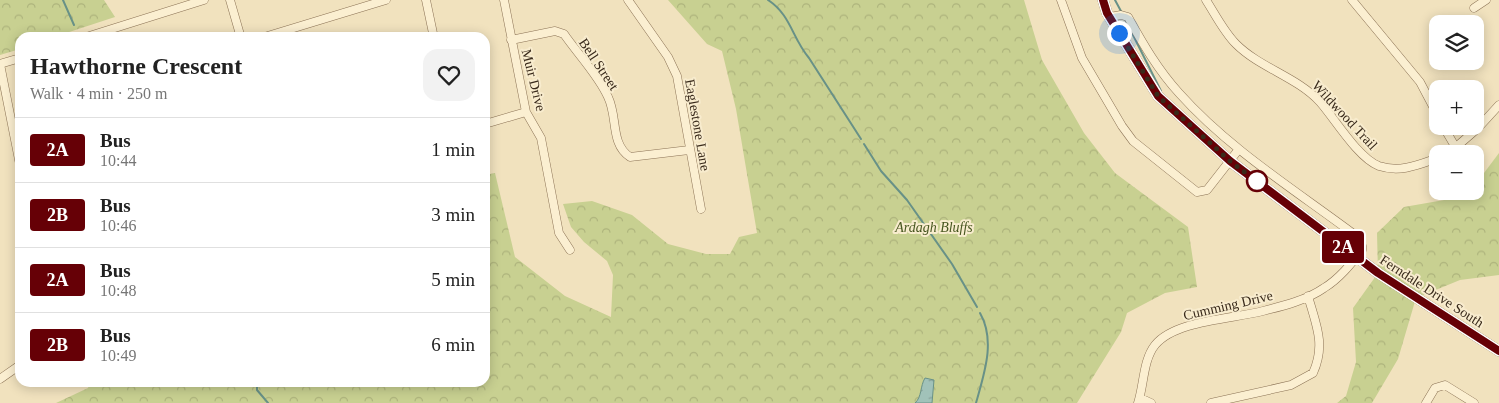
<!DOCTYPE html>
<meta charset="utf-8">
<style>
body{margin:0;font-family:"Times New Roman",serif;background:#f2f2f2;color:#222;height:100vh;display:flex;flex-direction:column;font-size:19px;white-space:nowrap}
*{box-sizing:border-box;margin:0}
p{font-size:16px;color:#767676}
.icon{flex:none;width:28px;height:28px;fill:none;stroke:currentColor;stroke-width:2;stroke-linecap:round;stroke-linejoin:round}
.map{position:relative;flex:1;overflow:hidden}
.details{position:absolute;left:15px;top:32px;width:475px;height:355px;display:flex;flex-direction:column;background:#fff;border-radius:15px;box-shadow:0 2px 12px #0003}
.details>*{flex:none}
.badge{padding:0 10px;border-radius:4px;font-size:18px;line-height:32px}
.fabs{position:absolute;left:1429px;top:15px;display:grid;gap:10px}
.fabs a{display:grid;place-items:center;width:55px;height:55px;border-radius:10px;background:#fff;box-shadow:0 2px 12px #0003;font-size:25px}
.you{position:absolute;width:25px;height:25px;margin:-12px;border:4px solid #fff;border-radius:50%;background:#1a73e8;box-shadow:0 0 0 8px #1a73e833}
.map>.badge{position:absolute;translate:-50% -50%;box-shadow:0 0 0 2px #fff}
.round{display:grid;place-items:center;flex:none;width:52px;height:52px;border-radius:15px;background:#f2f2f2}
.summary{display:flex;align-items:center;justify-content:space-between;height:85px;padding:0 15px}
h1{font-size:24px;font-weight:700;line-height:38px}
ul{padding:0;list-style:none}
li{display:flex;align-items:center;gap:15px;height:65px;padding:0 15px;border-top:1px solid #e0e0e0}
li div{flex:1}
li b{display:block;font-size:19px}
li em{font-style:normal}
li .badge{min-width:55px;font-weight:700;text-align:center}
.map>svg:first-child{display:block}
.forest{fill:url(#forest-crowns)}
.water{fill:url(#water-ripples);stroke:#689187}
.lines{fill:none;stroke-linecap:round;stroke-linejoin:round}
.stream{stroke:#689187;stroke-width:2}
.minor-casing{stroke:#8b7255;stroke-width:9}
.major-casing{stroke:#58402a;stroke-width:11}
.minor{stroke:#fbefd1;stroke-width:8}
.major{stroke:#f8d991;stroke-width:10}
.line-casing{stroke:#fff;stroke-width:11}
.line{stroke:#660006;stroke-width:8}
.walk{stroke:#392a1b;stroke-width:5;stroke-dasharray:0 9}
.stop-dot{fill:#fff;stroke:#660006;stroke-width:2.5}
.labels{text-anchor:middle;stroke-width:4;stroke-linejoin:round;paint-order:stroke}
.street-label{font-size:14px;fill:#392a1b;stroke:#f8ecce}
.park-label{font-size:14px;font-style:italic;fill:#485720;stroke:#f8ecce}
</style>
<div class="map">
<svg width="1499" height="403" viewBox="0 0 1499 403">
<defs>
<pattern id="forest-crowns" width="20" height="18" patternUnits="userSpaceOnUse" patternTransform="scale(1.25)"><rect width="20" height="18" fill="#c8d091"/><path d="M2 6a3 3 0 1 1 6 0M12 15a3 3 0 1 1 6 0" fill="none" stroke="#adb37c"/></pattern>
<pattern id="water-ripples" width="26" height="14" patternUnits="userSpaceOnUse" patternTransform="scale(1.25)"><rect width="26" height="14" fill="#a1c2b9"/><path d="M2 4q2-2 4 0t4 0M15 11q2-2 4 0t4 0" fill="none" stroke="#849e96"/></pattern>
</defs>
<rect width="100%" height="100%" fill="#f1e2be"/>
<!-- forest -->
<path class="forest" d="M0,0H104L115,17L54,37L20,38V49L0,55Z
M668,0H1024L1042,60L1084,133L1115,173L1188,227L1197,287L1165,293L1127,313L1121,332L1077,403H56L88,388L90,382H485V175L495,173L515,257L565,296L611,317L613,275L607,261L584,242L571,227L563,204L592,201L632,215L668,244L706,254H730L739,237L757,233L736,109L722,51L707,44Z
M1499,153V275L1460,280L1416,298L1398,359L1372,403H1337L1346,396L1356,362L1353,308L1378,273L1377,233L1404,207L1467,196L1470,191H1475V185Z"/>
<!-- water -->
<path class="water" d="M925,378L934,380L932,403H915C922,397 920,386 925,378Z"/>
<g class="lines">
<!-- stream -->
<path class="stream" d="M63,0L74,25
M768,0C791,15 792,38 809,58L861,139
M1115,0L1122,13
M1125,19L1161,91
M864,144L881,171L907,200L952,264L977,307
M257,382V390L268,403
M976,403C984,374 996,341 980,313"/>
<!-- minor casing -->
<g class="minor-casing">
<path id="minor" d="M230,0L241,38
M426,0L434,38
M504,0L526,112L541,138L559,233L570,250
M628,0L668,57L677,76L701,209
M1061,0L1082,58L1122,126L1133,141L1197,192L1207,190L1239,149
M1206,0C1215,14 1224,32 1236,44C1260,68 1297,77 1320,102C1335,119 1358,158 1379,166C1400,173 1418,165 1438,158
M1352,0L1420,82L1438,116
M1474,8L1486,0
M1110,17L1121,15L1128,17C1143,44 1158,70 1179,93C1229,149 1295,190 1355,235L1362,246V250C1351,264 1339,279 1324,288C1307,300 1283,306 1263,311C1233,319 1175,320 1155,345C1143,360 1144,385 1138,403
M83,38L204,0
M261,38L386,0
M511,40L555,31L564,34C577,53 599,76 608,97C618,117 610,144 630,157L689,150
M20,58L0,64L20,165
M485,124L526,112
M1443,126L1456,148
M1448,154L1478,128L1499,105
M0,379L20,365
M1140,398L1151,403
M1211,403L1291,385L1313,373C1326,344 1316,325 1308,296
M1426,403L1435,388L1445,385L1474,403"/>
</g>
<!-- major casing -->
<g class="major-casing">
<path id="major" d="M1103,0L1107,13L1158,96L1230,161L1378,273L1499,351"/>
</g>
<!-- minor -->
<use href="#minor" class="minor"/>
<!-- major -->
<use href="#major" class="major"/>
</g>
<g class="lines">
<!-- line casing -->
<g class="line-casing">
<path id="line" d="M1103,0L1107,13L1158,96L1230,161L1378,273L1499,351"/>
</g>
<!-- line -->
<use href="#line" class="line"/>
<!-- walk -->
<path class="walk" d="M1119,33L1158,96L1230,161L1259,183L1257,181"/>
</g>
<!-- markers -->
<circle class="stop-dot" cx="1257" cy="181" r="10"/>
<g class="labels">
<!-- street labels -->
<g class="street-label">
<text transform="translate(599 64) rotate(56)" y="5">Bell Street</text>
<text transform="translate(534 80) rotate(76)" y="5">Muir Drive</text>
<text transform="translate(1345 115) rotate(47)" y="5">Wildwood Trail</text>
<text transform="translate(698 125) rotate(80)" y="5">Eaglestone Lane</text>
<text transform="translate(1432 291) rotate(33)" y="5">Ferndale Drive South</text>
<text transform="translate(1228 305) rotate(-13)" y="5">Cumming Drive</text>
</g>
<!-- park labels -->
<g class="park-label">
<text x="934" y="232">Ardagh Bluffs</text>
</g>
</g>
</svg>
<div class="fabs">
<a><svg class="icon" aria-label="layers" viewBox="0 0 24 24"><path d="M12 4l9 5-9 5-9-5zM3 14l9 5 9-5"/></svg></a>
<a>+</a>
<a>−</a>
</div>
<div class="you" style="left:1119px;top:33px"></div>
<b class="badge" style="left:1343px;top:247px;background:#660006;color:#fff">2A</b>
<section class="details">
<div class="summary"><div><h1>Hawthorne Crescent</h1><p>Walk · 4 min · 250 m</p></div><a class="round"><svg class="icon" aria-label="heart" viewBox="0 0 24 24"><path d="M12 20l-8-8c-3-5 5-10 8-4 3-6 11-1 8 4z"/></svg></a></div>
<ul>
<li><span class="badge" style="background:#660006;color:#fff">2A</span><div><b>Bus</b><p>10:44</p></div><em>1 min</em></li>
<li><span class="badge" style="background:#660006;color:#fff">2B</span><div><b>Bus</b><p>10:46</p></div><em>3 min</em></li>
<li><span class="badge" style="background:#660006;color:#fff">2A</span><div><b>Bus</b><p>10:48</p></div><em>5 min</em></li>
<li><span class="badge" style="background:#660006;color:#fff">2B</span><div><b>Bus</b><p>10:49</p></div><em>6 min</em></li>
</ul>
</section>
</div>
